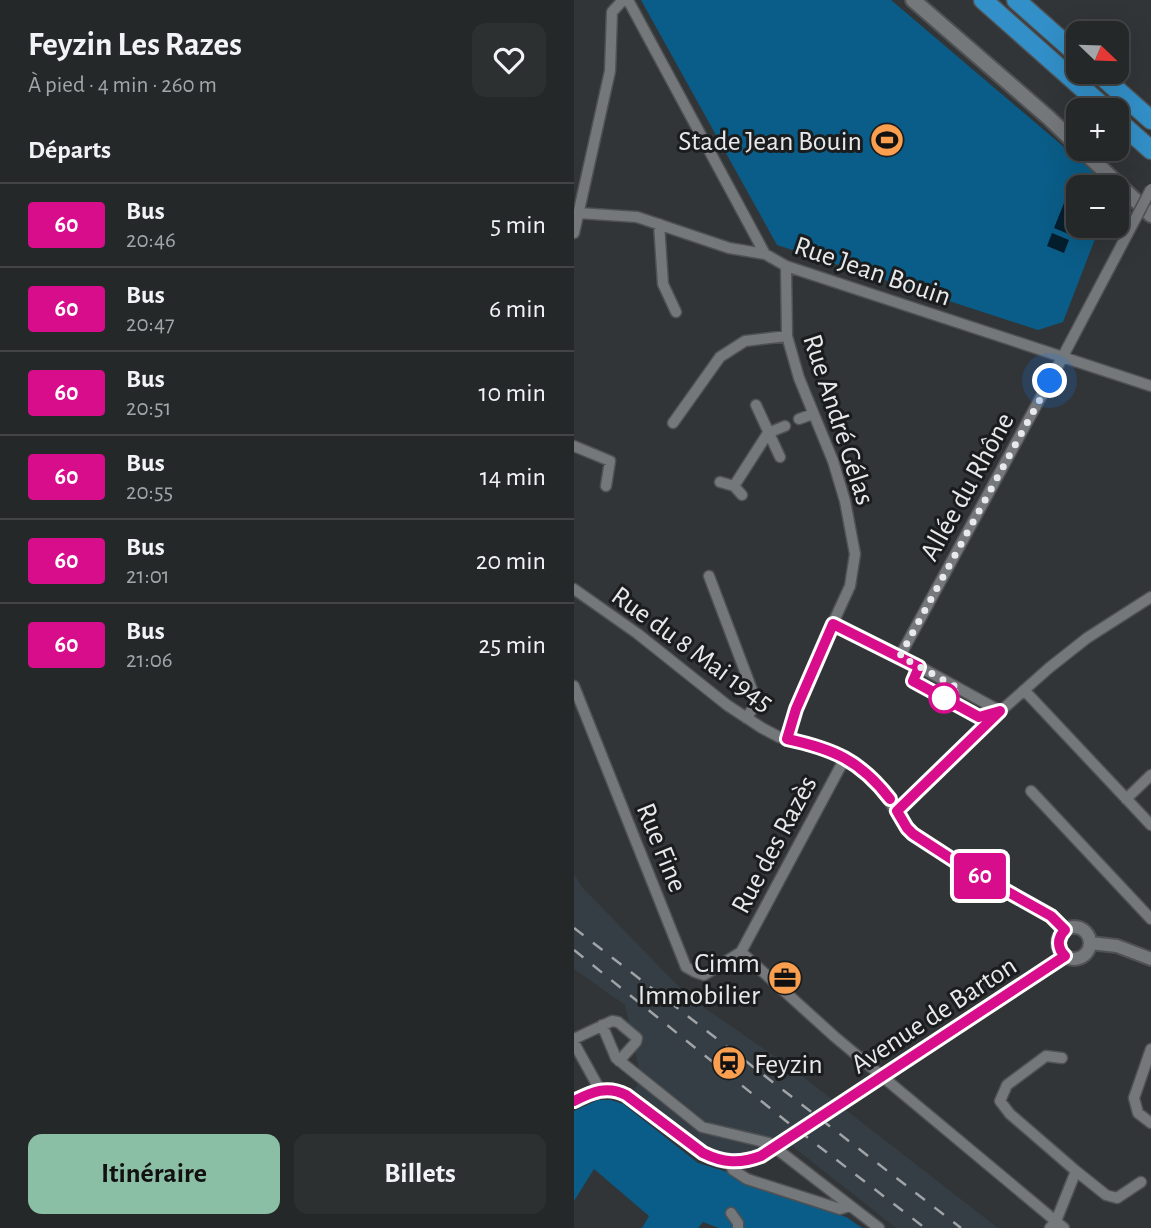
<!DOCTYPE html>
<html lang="fr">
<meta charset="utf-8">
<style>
body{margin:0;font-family:"Alegreya Sans",sans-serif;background:#2d3031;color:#f1f3f6;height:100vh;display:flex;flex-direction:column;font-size:26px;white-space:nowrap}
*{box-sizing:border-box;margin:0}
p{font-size:23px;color:#a3a6a8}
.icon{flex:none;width:38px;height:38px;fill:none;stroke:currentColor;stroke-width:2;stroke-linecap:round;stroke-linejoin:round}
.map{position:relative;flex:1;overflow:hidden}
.details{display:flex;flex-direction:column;background:#252829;width:574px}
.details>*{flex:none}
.badge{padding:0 14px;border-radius:5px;font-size:24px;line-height:46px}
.needle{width:46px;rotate:113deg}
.fabs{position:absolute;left:492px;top:21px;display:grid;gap:14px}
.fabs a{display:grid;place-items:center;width:63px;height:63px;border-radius:14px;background:#252829;box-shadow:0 7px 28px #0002,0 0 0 2px #424446;font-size:35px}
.you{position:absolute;width:35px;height:35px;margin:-18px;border:5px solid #fff;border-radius:50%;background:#1a73e8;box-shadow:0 0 0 10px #1a73e833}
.map>.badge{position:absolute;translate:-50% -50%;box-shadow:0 0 0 4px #fff}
h2{padding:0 28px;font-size:26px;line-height:63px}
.round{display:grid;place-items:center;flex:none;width:74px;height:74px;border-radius:14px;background:#2d3031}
.overview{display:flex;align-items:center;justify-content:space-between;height:119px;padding:0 28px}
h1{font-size:33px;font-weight:700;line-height:52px}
.button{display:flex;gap:14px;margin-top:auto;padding:14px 28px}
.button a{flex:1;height:80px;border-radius:14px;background:#8abfa5;color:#111;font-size:28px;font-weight:700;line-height:80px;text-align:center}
.button a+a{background:#2d3031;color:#f1f3f6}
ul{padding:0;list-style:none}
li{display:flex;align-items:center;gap:21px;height:84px;padding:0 28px;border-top:2px solid #424446}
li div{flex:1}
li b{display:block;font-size:26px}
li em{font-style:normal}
li .badge{min-width:77px;font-weight:700;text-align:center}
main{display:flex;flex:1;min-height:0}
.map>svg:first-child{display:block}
.built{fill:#353e45}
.green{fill:#0a5d88}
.water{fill:#051e2e}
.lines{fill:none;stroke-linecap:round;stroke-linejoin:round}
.minor-casing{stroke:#4f5153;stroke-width:13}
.tertiary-casing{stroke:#4f5153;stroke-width:16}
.secondary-casing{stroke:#4f5153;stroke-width:18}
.motorway-casing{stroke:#4f5153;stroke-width:21}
.minor{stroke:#74787a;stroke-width:10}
.tertiary{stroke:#74787a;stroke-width:12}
.secondary{stroke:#74787a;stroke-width:14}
.motorway{stroke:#328fc7;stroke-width:18}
.rail{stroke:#a1a4a6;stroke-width:2.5;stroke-dasharray:12 12;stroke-linecap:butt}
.minor-bridge-casing{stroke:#4f5153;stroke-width:13;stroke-linecap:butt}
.tertiary-bridge-casing{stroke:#4f5153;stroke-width:16;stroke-linecap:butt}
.minor-bridge{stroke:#74787a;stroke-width:10}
.tertiary-bridge{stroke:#74787a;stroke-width:12}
.line-casing{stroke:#fff;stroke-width:16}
.line{stroke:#d80d8c;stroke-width:10}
.walk{stroke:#e7e9eb;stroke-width:7;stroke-dasharray:0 12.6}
.stop-dot{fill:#fff;stroke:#d80d8c;stroke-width:3.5}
.labels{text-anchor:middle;stroke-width:6;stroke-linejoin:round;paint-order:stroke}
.poi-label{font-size:28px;fill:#e7e9eb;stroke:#1a1c1d;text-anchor:end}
.street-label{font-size:28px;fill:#e7e9eb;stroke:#1a1c1d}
</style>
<main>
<section class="details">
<div class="overview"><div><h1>Feyzin Les Razes</h1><p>À pied · 4 min · 260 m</p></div><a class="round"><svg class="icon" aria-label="heart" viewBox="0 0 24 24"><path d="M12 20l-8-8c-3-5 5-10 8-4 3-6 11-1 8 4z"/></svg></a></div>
<h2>Départs</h2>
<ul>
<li><span class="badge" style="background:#d80d8c;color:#fff">60</span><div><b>Bus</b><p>20:46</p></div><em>5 min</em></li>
<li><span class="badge" style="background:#d80d8c;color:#fff">60</span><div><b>Bus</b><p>20:47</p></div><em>6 min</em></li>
<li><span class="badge" style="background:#d80d8c;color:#fff">60</span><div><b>Bus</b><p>20:51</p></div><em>10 min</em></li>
<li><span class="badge" style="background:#d80d8c;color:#fff">60</span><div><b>Bus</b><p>20:55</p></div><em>14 min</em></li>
<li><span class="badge" style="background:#d80d8c;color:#fff">60</span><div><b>Bus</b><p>21:01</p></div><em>20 min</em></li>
<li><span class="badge" style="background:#d80d8c;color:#fff">60</span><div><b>Bus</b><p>21:06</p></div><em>25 min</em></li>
</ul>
<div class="button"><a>Itinéraire</a><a>Billets</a></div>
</section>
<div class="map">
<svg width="577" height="1228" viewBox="0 0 577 1228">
<rect width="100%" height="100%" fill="#313537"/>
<!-- built -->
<path class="built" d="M0,874L8,887L115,997L219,1069L424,1228H322L218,1146L201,1157L190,1147L163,1155L150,1154L133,1149L60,1090L67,1077L51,1005L0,969Z"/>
<!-- green -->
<path class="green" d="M67,0H317L537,187H504V226H526L489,322L464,330L203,245Z
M24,1100H37L49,1104L124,1163L153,1172L170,1183L272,1217L288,1228H145L129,1222L124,1228H68L75,1216L20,1169L0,1201V1111Z"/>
<!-- water -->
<path class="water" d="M494,193L504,197V218L497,235L480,228Z
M478,233L495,240L490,253L473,246Z"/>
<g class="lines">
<!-- minor casing -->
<g class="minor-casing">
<path id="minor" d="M54,0L191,254
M4,213L63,217L155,248L191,254L212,266L577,386
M85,224L89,284L102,312
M0,233L36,71L38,12L49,0
M212,266L213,336L225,378L259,461L271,501L281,554L276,586L259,623
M182,405L206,457
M225,419L239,414
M99,423L146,357L171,341L213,336
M0,446L36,461L32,486
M146,482L160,486
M168,495L160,486L194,433L211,426
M135,576L183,703L172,718
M0,589L64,634L153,705L188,728L205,737L256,751L278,762L299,780L308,789L327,820L339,834L393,868L466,909L477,916L491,930
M326,656L488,358L564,214
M0,686L112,967L121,972L130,975L167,952
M450,690L577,825
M213,739L222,709L259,623L326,656L426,711
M457,791L577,919
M552,799L577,775
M323,811L429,709L475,668L513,638L577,597
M167,952L261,1037L490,1228
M167,952L271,758
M28,1025L42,1058L128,1127L195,1143L305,1228
M0,1039L38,1021L44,1022L63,1038L62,1042L45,1061
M0,1043L26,1090
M577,1049L560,1098L564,1113L577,1123
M155,1162L159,1170L173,1179L266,1209L275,1206
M502,1171L532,1195L543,1198L567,1182
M157,1213L164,1223V1228
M476,1228L482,1221L502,1171L436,1114L426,1101L433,1085L472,1056L488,1058"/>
</g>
<!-- tertiary casing -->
<g class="tertiary-casing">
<path id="tertiary" d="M484 943a16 16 0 1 1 32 0a16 16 0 1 1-32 0Z
M516,943L543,946L577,959
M336,1058L491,956
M0,1101C18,1092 33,1085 52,1095L129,1153C149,1163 166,1164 187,1156"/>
</g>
<!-- secondary casing -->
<g class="secondary-casing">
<path id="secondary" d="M339,0L475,118L504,146
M507,149L577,215"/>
</g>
<!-- motorway casing -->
<g class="motorway-casing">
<path id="motorway" d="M409,0L533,110
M442,0L504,55
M523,72L577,120
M542,119L577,150"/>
</g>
<!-- minor -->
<use href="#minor" class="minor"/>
<!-- tertiary -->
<use href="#tertiary" class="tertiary"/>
<!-- secondary -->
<use href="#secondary" class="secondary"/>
<!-- motorway -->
<use href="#motorway" class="motorway"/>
<!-- rail -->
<path class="rail" d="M0,928L387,1228
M0,950L212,1121L351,1228"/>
<!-- minor-bridge casing -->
<g class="minor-bridge-casing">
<path id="minor-bridge" d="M564,214L577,189"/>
</g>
<!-- tertiary-bridge casing -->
<g class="tertiary-bridge-casing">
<path id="tertiary-bridge" d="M187,1156L336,1058"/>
</g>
<!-- minor-bridge -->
<use href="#minor-bridge" class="minor-bridge"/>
<!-- tertiary-bridge -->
<use href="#tertiary-bridge" class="tertiary-bridge"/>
</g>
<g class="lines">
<!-- line casing -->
<g class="line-casing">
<path id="line" d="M0,1101C18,1092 33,1085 52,1095L129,1153C149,1163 166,1164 187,1156L491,956C483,948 483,938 491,930L477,916L393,869L339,834L333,828L323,811L426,711L405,717L339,681L345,667L259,624L222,709L213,739C259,749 286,760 316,799"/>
</g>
<!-- line -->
<use href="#line" class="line"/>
<!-- walk -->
<path class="walk" d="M370,698L386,689L326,656L476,381"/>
</g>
<!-- icons -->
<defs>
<g id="stadium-disc" transform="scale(1.75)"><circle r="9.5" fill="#fa9f4f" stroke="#1a1c1d"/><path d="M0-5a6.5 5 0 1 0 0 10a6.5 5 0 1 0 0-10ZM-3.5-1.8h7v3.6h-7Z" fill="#111"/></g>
<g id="office-disc" transform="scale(1.75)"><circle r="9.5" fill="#fa9f4f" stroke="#1a1c1d"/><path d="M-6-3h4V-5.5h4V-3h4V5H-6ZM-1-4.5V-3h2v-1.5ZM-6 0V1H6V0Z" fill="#111"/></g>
<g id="station-disc" transform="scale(1.75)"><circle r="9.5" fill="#fa9f4f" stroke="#1a1c1d"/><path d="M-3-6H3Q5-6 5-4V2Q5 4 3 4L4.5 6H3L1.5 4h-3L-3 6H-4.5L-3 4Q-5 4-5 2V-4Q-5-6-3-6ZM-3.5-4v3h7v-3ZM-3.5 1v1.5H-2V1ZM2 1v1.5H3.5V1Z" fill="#111"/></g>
</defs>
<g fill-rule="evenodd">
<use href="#stadium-disc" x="313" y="140"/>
<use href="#office-disc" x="211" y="978"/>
<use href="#station-disc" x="155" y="1063"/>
</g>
<!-- markers -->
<circle class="stop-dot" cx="370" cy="698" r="14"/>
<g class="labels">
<!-- poi labels -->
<g class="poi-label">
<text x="288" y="150">Stade Jean Bouin</text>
<text x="186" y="972">Cimm<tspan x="186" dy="32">Immobilier</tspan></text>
<text x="180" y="1073" text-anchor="start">Feyzin</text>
</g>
<!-- street labels -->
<g class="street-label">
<text transform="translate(299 270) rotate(19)" y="10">Rue Jean Bouin</text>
<text transform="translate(266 419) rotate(72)" y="10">Rue André Gélas</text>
<text transform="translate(392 486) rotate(-61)" y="10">Allée du Rhône</text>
<text transform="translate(119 648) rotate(36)" y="10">Rue du 8 Mai 1945</text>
<text transform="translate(199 844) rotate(-62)" y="10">Rue des Razès</text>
<text transform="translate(89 847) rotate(68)" y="10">Rue Fine</text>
<text transform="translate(359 1014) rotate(-33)" y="10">Avenue de Barton</text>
</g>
</g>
</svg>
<div class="fabs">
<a><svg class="needle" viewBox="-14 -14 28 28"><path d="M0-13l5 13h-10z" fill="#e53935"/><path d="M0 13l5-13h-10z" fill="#a3a6a8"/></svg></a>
<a>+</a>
<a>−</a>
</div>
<div class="you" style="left:476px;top:381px"></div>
<b class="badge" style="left:406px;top:876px;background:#d80d8c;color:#fff">60</b>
</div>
</main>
